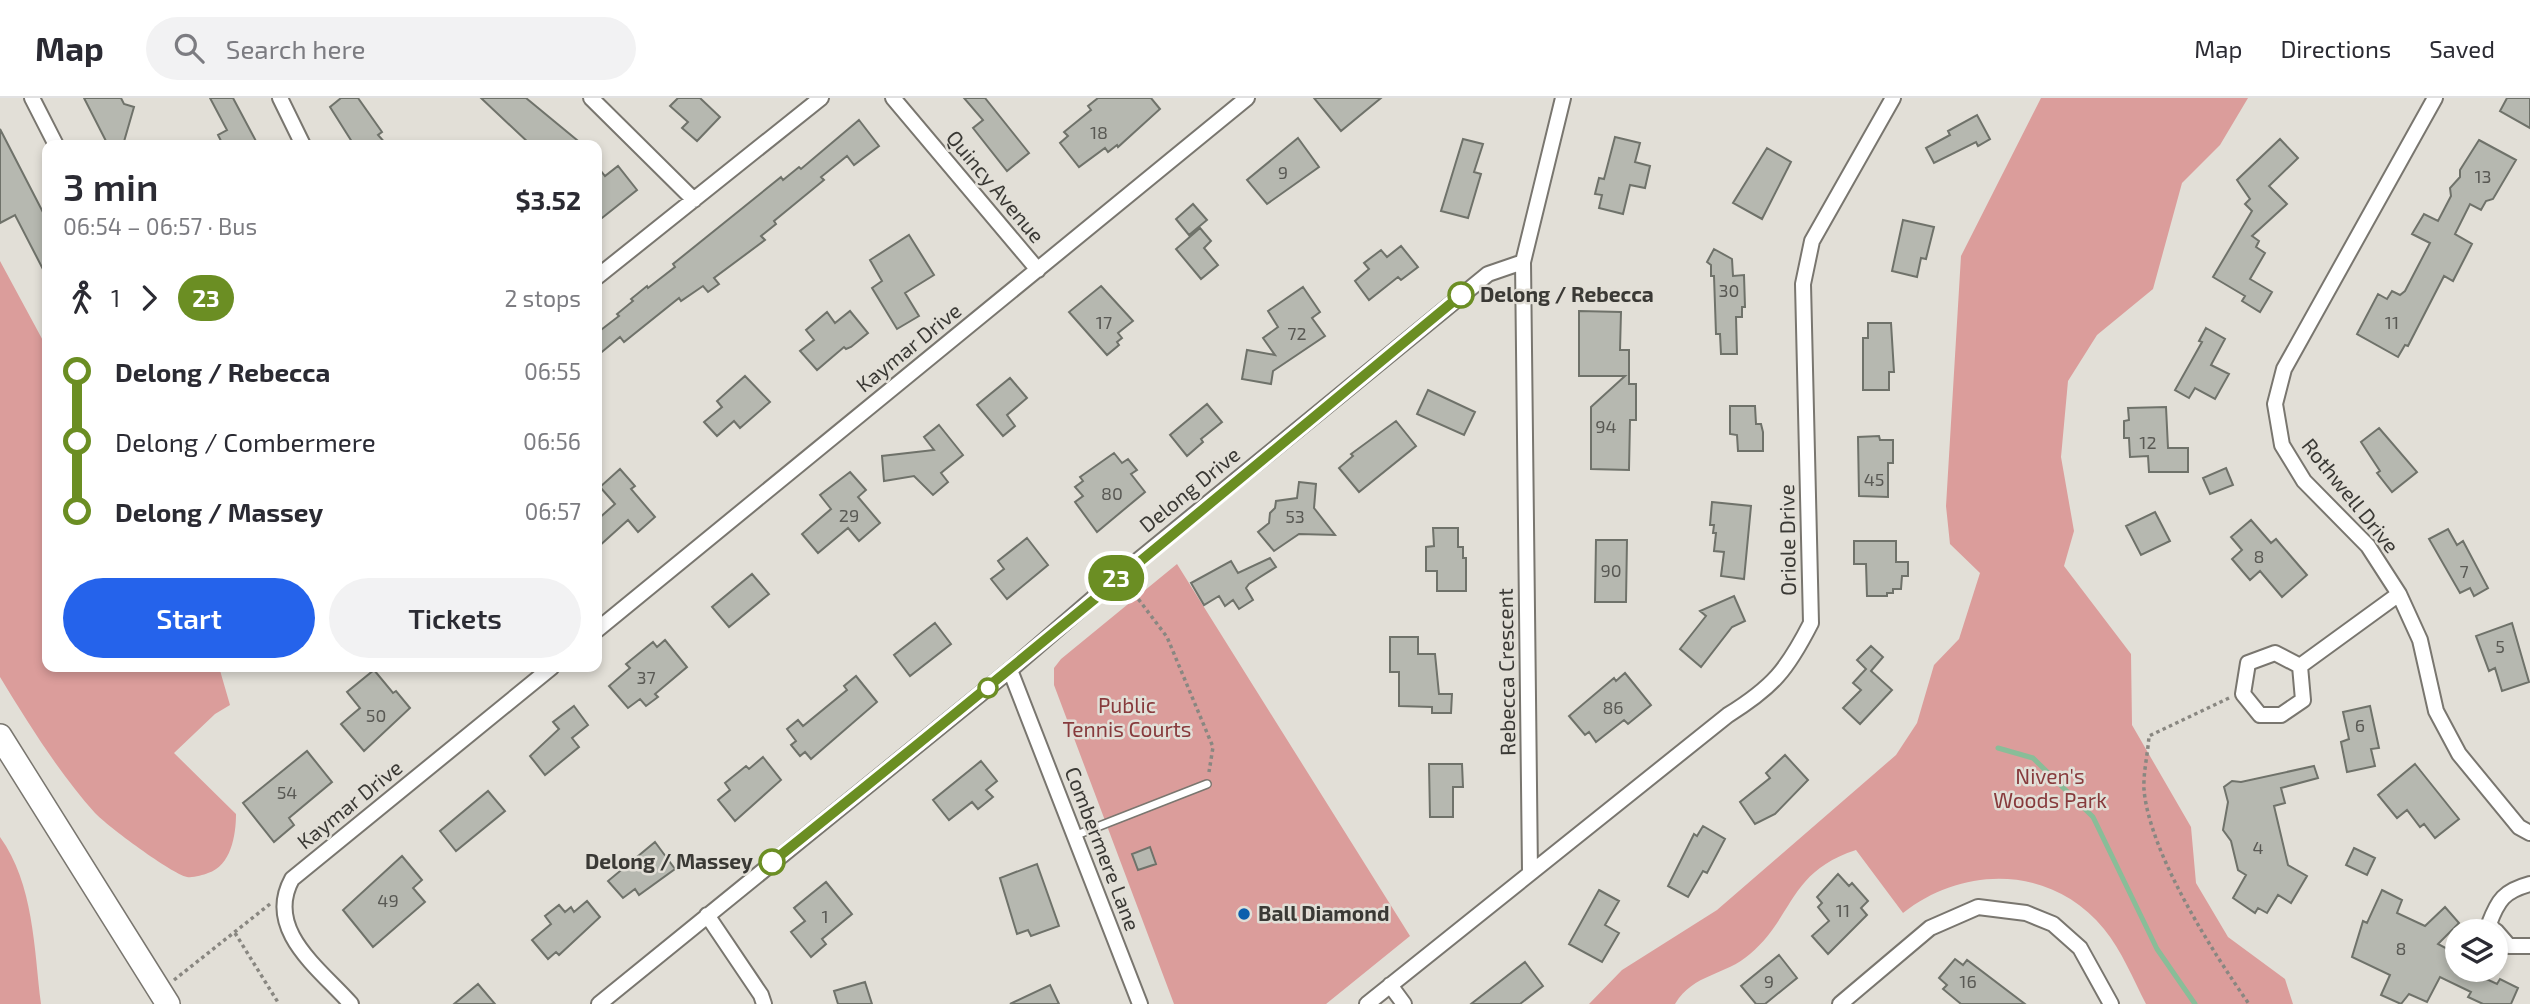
<!DOCTYPE html>
<meta charset="utf-8">
<style>
body{margin:0;font-family:"Exo 2",sans-serif;background:#f2f2f3;color:#2b2b33;height:100vh;display:flex;flex-direction:column;font-size:26px;white-space:nowrap}
*{box-sizing:border-box;margin:0}
p{font-size:23px;color:#7c7c81}
.icon{flex:none;width:38px;height:38px;fill:none;stroke:currentColor;stroke-width:2;stroke-linecap:round;stroke-linejoin:round}
.map{position:relative;flex:1;overflow:hidden}
.drawer{position:absolute;left:42px;top:42px;width:560px;height:532px;display:flex;flex-direction:column;background:#fff;border-radius:14px;box-shadow:0 4px 10px #0003}
.drawer>*{flex:none}
.badge{padding:0 14px;border-radius:23px;font-size:24px;line-height:46px}
.buttons{position:absolute;left:2445px;top:821px;display:grid;gap:14px}
.buttons a{display:grid;place-items:center;width:63px;height:63px;border-radius:50%;background:#fff;box-shadow:0 4px 10px #0003;font-size:35px}
.map>.badge{position:absolute;translate:-50% -50%;box-shadow:0 0 0 4px #fff}
.legs{display:flex;align-items:center;gap:10px;height:77px;padding:0 21px;font-size:23px}
.legs p{margin-inline-start:auto}
.overview{display:flex;align-items:center;justify-content:space-between;height:119px;padding:0 21px}
h1{font-size:38px;font-weight:600;line-height:52px}
.primary-button{display:flex;gap:14px;margin-top:auto;padding:14px 21px}
.primary-button a{flex:1;height:80px;border-radius:42px;background:#2563eb;color:#fff;font-size:28px;font-weight:600;line-height:80px;text-align:center}
.primary-button a+a{background:#f2f2f3;color:#2b2b33}
ul{padding:0 21px;list-style:none}
li{display:flex;align-items:center;gap:24px;height:70px;font-size:26px}
li i{display:grid;place-items:center;width:10px;height:100%;margin:0 9px;background:currentColor}
li i::after{content:'';width:18px;height:18px;margin:-9px;border:5px solid;border-radius:50%;background:#fff}
li p{margin-inline-start:auto}
li:first-child i{background:linear-gradient(#0000 50%,currentColor 0)}
li:last-child i{background:linear-gradient(currentColor 50%,#0000 0)}
header{display:flex;align-items:center;gap:42px;box-sizing:border-box;height:98px;padding:0 35px;background:#fff;border-bottom:2px solid #e1e1e2}
header strong{font-size:33px}
nav{display:flex;gap:38px;margin-inline-start:auto;font-size:24px}
.search{width:490px;height:63px;background:#f2f2f3;display:flex;align-items:center;gap:18px;box-sizing:border-box;padding:0 24px;border-radius:38px;color:#7c7c81;font-size:26px}
.map>svg:first-child{display:block}
.green{fill:#db9d9b}
.lines{fill:none;stroke-linecap:round;stroke-linejoin:round}
.stream{stroke:#89bd98;stroke-width:5}
.building{fill:#b6b8b0;stroke:#6f726a;stroke-width:2}
.service-casing{stroke:#79766f;stroke-width:10}
.minor-casing{stroke:#79766f;stroke-width:18}
.primary-casing{stroke:#79766f;stroke-width:26}
.path{stroke:#898781;stroke-width:3.5;stroke-dasharray:3.5 3.5;stroke-linecap:butt}
.service{stroke:#fff;stroke-width:7}
.minor{stroke:#fff;stroke-width:14}
.primary{stroke:#fff;stroke-width:23}
.line-1-casing{stroke:#fff;stroke-width:16}
.line-1{stroke:#6b8e23;stroke-width:10}
.stop-1-dot{fill:#fff;stroke:#6b8e23;stroke-width:3.5}
.poi-dot{fill:#0b5fad;stroke:#e2dfd7;stroke-width:2.5}
.labels{text-anchor:middle;stroke-width:5;stroke-linejoin:round;paint-order:stroke}
.number-label{font-size:18px;fill:#595954}
.street-label{font-size:21px;fill:#3a3935;stroke:#e2dfd7}
.stop-label{font-size:21px;font-weight:bold;fill:#3a3935;stroke:#e2dfd7;text-anchor:start}
.park-label{font-size:21px;fill:#873a3c;stroke:#e2dfd7}
.poi-label{font-size:21px;font-weight:bold;fill:#3a3935;stroke:#e2dfd7;text-anchor:start}
</style>
<header>
<strong>Map</strong>
<div class="search"><svg class="icon" aria-label="search" viewBox="0 0 24 24"><circle cx="10" cy="10" r="6"/><path d="M15 15l6 6"/></svg>Search here</div>
<nav><a>Map</a><a>Directions</a><a>Saved</a></nav>
</header>
<div class="map">
<svg width="2530" height="906" viewBox="0 0 2530 906">
<rect width="100%" height="100%" fill="#e2dfd7"/>
<!-- green -->
<path class="green" d="M2041,0H2248L2220,47L2182,85L2153,191L2097,237L2068,283L2061,359L2074,433L2064,468L2131,556L2132,627L2191,729L2196,785L2228,839L2285,881L2293,906H2146C2133,881 2122,853 2104,831C2053,768 1965,766 1903,815L1856,752C1788,774 1794,819 1750,856C1725,878 1694,875 1675,906H1589L1622,872L1717,812L1896,657L1917,625L1934,567L1959,541L1980,475L1950,446L1946,408L1961,158Z
M0,163L47,250V569H219L230,607L215,616L174,655L236,716C236,737 231,768 208,775C203,777 193,780 187,779C172,776 107,728 95,715C59,675 28,625 0,579Z
M1177,466L1410,838L1326,906H1174L1054,587V570L1061,561Z
M0,739C34,786 34,851 41,906H0Z"/>
<g class="lines">
<!-- stream -->
<path class="stream" d="M1998,650L2033,660L2093,719L2157,851L2195,906"/>
</g>
<!-- building -->
<path class="building" d="M84,0H121L124,6L134,9L123,47H108Z
M210,0H233L258,47H223L218,37L227,32Z
M341,0H358L382,34L378,37L387,47H354L330,9Z
M481,0H526L583,47H531Z
M678,0H700L720,19L697,43L682,30L688,24L670,8Z
M964,0H985L1029,55L1007,73L973,30L983,22Z
M1098,0H1151L1160,11L1118,49L1117,47L1108,54L1105,50L1079,69L1060,45L1068,38L1064,34L1091,12L1088,8Z
M1314,0H1381L1341,33Z
M2507,0H2530V30L2500,13Z
M1977,17L1990,41L1978,48L1976,44L1934,65L1926,50L1950,37L1948,33Z
M859,22L879,48L854,67L847,58L821,79L824,82L774,123L776,126L761,138L765,142L714,180L719,186L708,194L703,188L681,203L679,200L624,244L620,239L597,258V235L619,218L617,216L633,203L631,201L647,188L648,190L675,169L673,166L781,79L783,82L799,69L801,71Z
M0,31L47,122V179L15,117L0,125Z
M1615,39L1640,45L1635,64L1650,68L1645,90L1630,87L1623,116L1599,110L1602,97L1595,96L1599,80L1604,81Z
M1298,40L1319,69L1267,106L1247,82Z
M1463,41L1483,46L1474,74L1481,76L1468,120L1441,113Z
M2280,41L2298,60L2269,88L2287,106L2252,138L2259,143L2256,149L2265,155L2250,181L2272,194L2260,214L2242,203L2245,198L2213,179L2252,113L2245,106L2250,101L2237,82Z
M2479,42L2516,62L2493,101L2486,103L2481,112L2470,106L2455,136L2472,146L2453,183L2444,178L2408,248L2405,247L2398,259L2357,236L2378,196L2387,201L2392,193L2400,197L2405,193L2430,145L2412,136L2424,116L2438,123L2451,98L2450,90L2460,79V72Z
M1767,50L1791,64L1762,121L1733,105Z
M597,68L605,78L618,68L637,92L597,124Z
M1193,106L1207,122L1189,137L1176,121Z
M1903,122L1934,129L1926,161L1921,160L1917,179L1892,173Z
M1200,130L1211,143L1204,150L1218,167L1201,181L1176,151Z
M909,137L934,177L905,195L919,218L897,231L872,190L882,183L870,162Z
M1401,148L1418,169L1401,182L1398,179L1369,202L1355,183L1369,171L1364,165L1381,152L1387,159Z
M1714,151L1732,161L1733,178L1744,177L1745,209H1742V219H1736L1737,256H1721L1720,236H1716L1714,178H1711V167L1707,164Z
M1101,188L1133,223L1118,235L1122,240L1117,244L1119,247L1107,257L1069,214Z
M1303,189L1320,214L1312,220L1325,238L1273,273L1271,286L1242,281L1247,252L1275,257L1263,240L1278,229L1268,213Z
M850,213L868,235L851,249L846,251L844,249L817,272L800,253L814,242L806,232L827,214L835,225Z
M1579,213L1621,214L1620,252H1629V286H1636V322H1630L1629,372L1591,371V309L1625,278H1579Z
M1868,225H1891L1894,274H1889V292H1863V240H1868Z
M2206,230L2225,241L2211,267L2229,276L2215,301L2195,290L2189,300L2175,292L2202,244L2199,243Z
M745,278L770,304L740,330L734,323L717,338L704,324L722,309L717,303Z
M1010,280L1027,300L1007,317L1015,328L1003,338L977,307Z
M1428,292L1475,314L1464,337L1417,316Z
M1207,306L1222,324L1201,341L1203,344L1187,358L1170,337Z
M1730,308H1755L1756,326H1761L1763,334V353H1738L1737,337L1730,336Z
M2166,309L2168,350H2188V374H2149L2148,358L2130,359L2129,340H2124V323L2129,322L2128,310Z
M1396,323L1416,348L1359,394L1339,370L1353,358L1351,356Z
M939,327L963,357L941,375L948,384L933,397L914,378L884,383L882,358L934,352L924,339Z
M2379,330L2417,374L2392,394L2377,375L2380,373L2361,344Z
M1879,338L1880,342H1893V365H1888V399L1859,398L1858,339Z
M1114,355L1122,365L1128,361L1137,372L1131,376L1145,394L1097,434L1075,404L1083,398L1075,389L1083,383L1080,379Z
M2226,370L2233,387L2210,396L2203,380Z
M620,371L635,388L631,391L655,419L638,434L628,422L597,450V422L615,406L600,389Z
M850,374L866,392L858,399L880,425L859,443L848,430L818,455L802,436L831,411L820,397Z
M1299,384L1316,386L1314,410L1335,437L1299,436L1274,453L1258,434L1269,425L1270,415L1275,410L1276,403L1297,400Z
M1712,404L1751,408L1744,481L1721,478L1724,454L1714,453L1716,435H1713L1714,427H1710Z
M2155,414L2170,443L2141,457L2126,428Z
M2251,422L2271,445L2276,441L2307,477L2282,499L2260,473L2250,482L2232,461L2242,452L2231,439Z
M1433,430H1458V449H1463V460H1466V493H1437V473H1426V449L1434,448Z
M2448,431L2457,447L2463,443L2488,490L2474,498L2470,490L2460,495L2429,441Z
M1027,440L1048,467L1007,501L991,481L1004,471L998,463Z
M1596,442H1627L1626,504H1595Z
M1854,443H1896V464H1908V478H1902L1901,491H1893V495H1887V498H1867L1866,466H1854Z
M1270,460L1276,469L1249,486L1246,490L1253,502L1239,511L1233,502L1225,508L1219,498L1204,507L1191,485L1231,463L1238,475Z
M752,476L769,496L729,529L712,509Z
M1734,498L1745,523L1732,529L1701,569L1680,551L1706,518L1700,513Z
M935,525L951,546L910,578L894,557Z
M2512,525L2529,584L2502,593L2495,570L2489,573L2476,538Z
M1390,539H1418V556H1435L1439,596H1452L1451,615H1432V609L1399,608V574H1390Z
M665,542L687,569L655,596L658,599L646,608L640,601L628,610L609,588L630,570L626,566L653,544L657,549Z
M1871,548L1883,559L1871,573L1892,592L1860,626L1843,610L1861,592L1853,585L1866,571L1857,562Z
M374,572L393,595L396,593L410,610L364,653L341,626L360,610L347,594Z
M1625,575L1651,607L1628,626L1624,622L1596,644L1589,634L1585,637L1569,618L1614,580L1616,583Z
M856,578L877,604L811,661L805,654L800,658L791,647L796,643L787,631L798,622L803,628L847,592L844,588Z
M574,608L588,627L572,640L579,649L545,677L530,658L559,631L553,624Z
M2370,608L2379,650L2371,651L2375,668L2347,674L2341,644L2349,641L2343,614Z
M307,653L332,684L289,720L294,727L274,744L243,705Z
M1785,657L1808,682L1775,716L1755,726L1740,704L1770,680L1766,675Z
M763,659L781,682L735,723L718,702L730,692L725,685L746,668L749,671Z
M981,663L997,683L986,692L993,699L978,711L972,704L949,722L933,702Z
M1429,666H1462L1463,689H1453V719H1430Z
M2415,666L2459,721L2435,740L2424,726L2420,729L2407,712L2397,720L2378,697Z
M2314,668L2318,680L2281,690L2285,705L2274,708L2288,767L2307,778L2291,805L2278,797L2267,815L2258,810L2255,815L2233,800L2246,777L2238,772L2231,743L2223,732L2228,704L2224,689L2232,683L2241,684Z
M488,693L505,713L456,753L440,733Z
M1703,728L1725,741L1707,775L1703,773L1688,799L1668,788L1694,736L1697,738Z
M655,744L675,771L639,797L635,791L623,800L608,783Z
M1150,749L1156,766L1138,772L1132,756Z
M2354,750L2375,760L2367,777L2346,767Z
M402,758L422,782L413,790L425,804L373,849L343,812Z
M1037,766L1059,828L1031,838L1028,832L1017,836L1000,780Z
M1838,776L1849,788L1852,785L1868,803L1861,810L1867,817L1828,856L1812,838L1829,823L1818,809L1822,805L1817,799Z
M826,784L852,816L822,841L826,846L811,859L791,834L805,823L794,810Z
M1599,792L1619,803L1605,827L1619,835L1602,864L1569,846Z
M2382,792L2402,802L2397,815L2425,828L2445,809L2459,825L2438,846L2457,856V872H2467L2497,886L2500,881L2518,890L2511,906H2483L2468,899L2471,894L2440,879L2427,904L2409,896L2401,906L2381,897L2390,877L2352,859L2363,823L2367,825Z
M587,803L600,819L559,857L556,854L548,861L532,842L551,826L545,818L559,807L565,814L571,809L574,814Z
M1779,857L1797,880L1765,906H1756L1741,888Z
M1955,861L1963,867L1967,862L2025,906H1961L1943,891L1947,887L1939,880Z
M1525,864L1543,888L1520,906H1471Z
M865,884L872,906H838L834,893Z
M478,886L495,906H454Z
M1050,887L1059,906H1010Z"/>
<g class="lines">
<!-- service casing -->
<g class="service-casing">
<path id="service" d="M1074,738L1207,686"/>
</g>
<!-- minor casing -->
<g class="minor-casing">
<path id="minor" d="M32,0L56,47
M280,0L303,47
M591,0L694,102
M893,0L1038,172
M2435,0L2284,271L2275,306L2282,347L2304,383L2368,448L2399,496L2420,542L2436,613L2459,656L2519,729L2530,735
M597,179L821,0
M597,532L1247,0
M2275,555L2300,568L2303,602L2281,617H2260L2243,596L2248,565Z
M2300,568L2399,496
M1010,572L1140,906
M1530,774L1523,164L1563,0
M707,817L761,897L764,906
M2495,833L2489,826C2498,802 2504,793 2530,786
M2496,833L2509,848H2530
M1390,887L1404,906
M351,906C320,871 264,832 292,781L552,569
M599,906L1010,572L1119,478L1488,176L1523,164
M1367,906L1728,617C1773,589 1787,572 1811,525L1803,186L1812,143L1893,0
M1840,906L1930,830L1978,809L2026,815L2053,826L2080,850L2111,906"/>
</g>
<!-- primary casing -->
<g class="primary-casing">
<path id="primary" d="M0,638L168,906"/>
</g>
<!-- path -->
<path class="path" d="M1130,490L1167,539L1213,649L1209,674
M2229,600L2149,638C2148,655 2143,675 2144,692C2150,756 2212,853 2249,906
M235,835L279,906
M174,882L270,806"/>
<!-- service -->
<use href="#service" class="service"/>
<!-- minor -->
<use href="#minor" class="minor"/>
<!-- primary -->
<use href="#primary" class="primary"/>
</g>
<g class="lines">
<!-- line-1 casing -->
<g class="line-1-casing">
<path id="line-1" d="M772,764C1004,578 1232,387 1461,197"/>
</g>
<!-- line-1 -->
<use href="#line-1" class="line-1"/>
</g>
<!-- markers -->
<g class="stop-1-dot">
<circle cx="1461" cy="197" r="12"/>
<circle cx="988" cy="590" r="9"/>
<circle cx="772" cy="764" r="12"/>
</g>
<circle class="poi-dot" cx="1244" cy="816" r="7"/>
<g class="labels">
<!-- number labels -->
<g class="number-label">
<text x="1099" y="41">18</text>
<text x="1283" y="81">9</text>
<text x="2483" y="85">13</text>
<text x="1729" y="199">30</text>
<text x="1104" y="231">17</text>
<text x="2392" y="231">11</text>
<text x="1297" y="242">72</text>
<text x="1606" y="335">94</text>
<text x="2148" y="351">12</text>
<text x="1874" y="388">45</text>
<text x="1112" y="402">80</text>
<text x="849" y="424">29</text>
<text x="1295" y="425">53</text>
<text x="2259" y="465">8</text>
<text x="1611" y="479">90</text>
<text x="2464" y="480">7</text>
<text x="2500" y="555">5</text>
<text x="646" y="586">37</text>
<text x="1613" y="616">86</text>
<text x="376" y="624">50</text>
<text x="2360" y="634">6</text>
<text x="287" y="701">54</text>
<text x="2258" y="756">4</text>
<text x="388" y="809">49</text>
<text x="1843" y="819">11</text>
<text x="825" y="825">1</text>
<text x="2401" y="857">8</text>
<text x="1769" y="890">9</text>
<text x="1968" y="890">16</text>
</g>
<!-- street labels -->
<g class="street-label">
<text transform="translate(995 89) rotate(50)" y="7">Quincy Avenue</text>
<text transform="translate(909 250) rotate(-39)" y="7">Kaymar Drive</text>
<text transform="translate(1190 392) rotate(-39)" y="7">Delong Drive</text>
<text transform="translate(2350 398) rotate(51)" y="7">Rothwell Drive</text>
<text transform="translate(1788 442) rotate(-91)" y="7">Oriole Drive</text>
<text transform="translate(1507 574) rotate(-91)" y="7">Rebecca Crescent</text>
<text transform="translate(350 707) rotate(-39)" y="7">Kaymar Drive</text>
<text transform="translate(1102 751) rotate(69)" y="7">Combermere Lane</text>
</g>
<!-- stop labels -->
<g class="stop-label">
<text x="1480" y="204">Delong / Rebecca</text>
<text x="753" y="771" text-anchor="end">Delong / Massey</text>
</g>
<!-- park labels -->
<g class="park-label">
<text x="1127" y="615">Public<tspan x="1127" dy="24">Tennis Courts</tspan></text>
<text x="2050" y="686">Niven's<tspan x="2050" dy="24">Woods Park</tspan></text>
</g>
<!-- poi labels -->
<g class="poi-label">
<text x="1258" y="823">Ball Diamond</text>
</g>
</g>
</svg>
<div class="buttons">
<a><svg class="icon" aria-label="layers" viewBox="0 0 24 24"><path d="M12 4l9 5-9 5-9-5zM3 14l9 5 9-5"/></svg></a>
</div>
<b class="badge" style="left:1116px;top:480px;background:#6b8e23;color:#fff">23</b>
<section class="drawer">
<div class="overview"><div><h1>3 min</h1><p>06:54 – 06:57 · Bus</p></div><b>$3.52</b></div>
<div class="legs"><svg class="icon" aria-label="walk" viewBox="0 0 24 24"><circle cx="13" cy="4" r="2"/><path d="M13 8l-2 6 4 7M11 14l-3 7M7 12l3-4h3l4 4"/></svg>1<svg class="icon" aria-label="forward" viewBox="0 0 24 24"><path d="M9 5l7 7-7 7"/></svg><b class="badge" style="background:#6b8e23;color:#fff">23</b><p>2 stops</p></div>
<ul>
<li><i style="color:#6b8e23"></i><b>Delong / Rebecca</b><p>06:55</p></li>
<li><i style="color:#6b8e23"></i><span>Delong / Combermere</span><p>06:56</p></li>
<li><i style="color:#6b8e23"></i><b>Delong / Massey</b><p>06:57</p></li>
</ul>
<div class="primary-button"><a>Start</a><a>Tickets</a></div>
</section>
</div>
